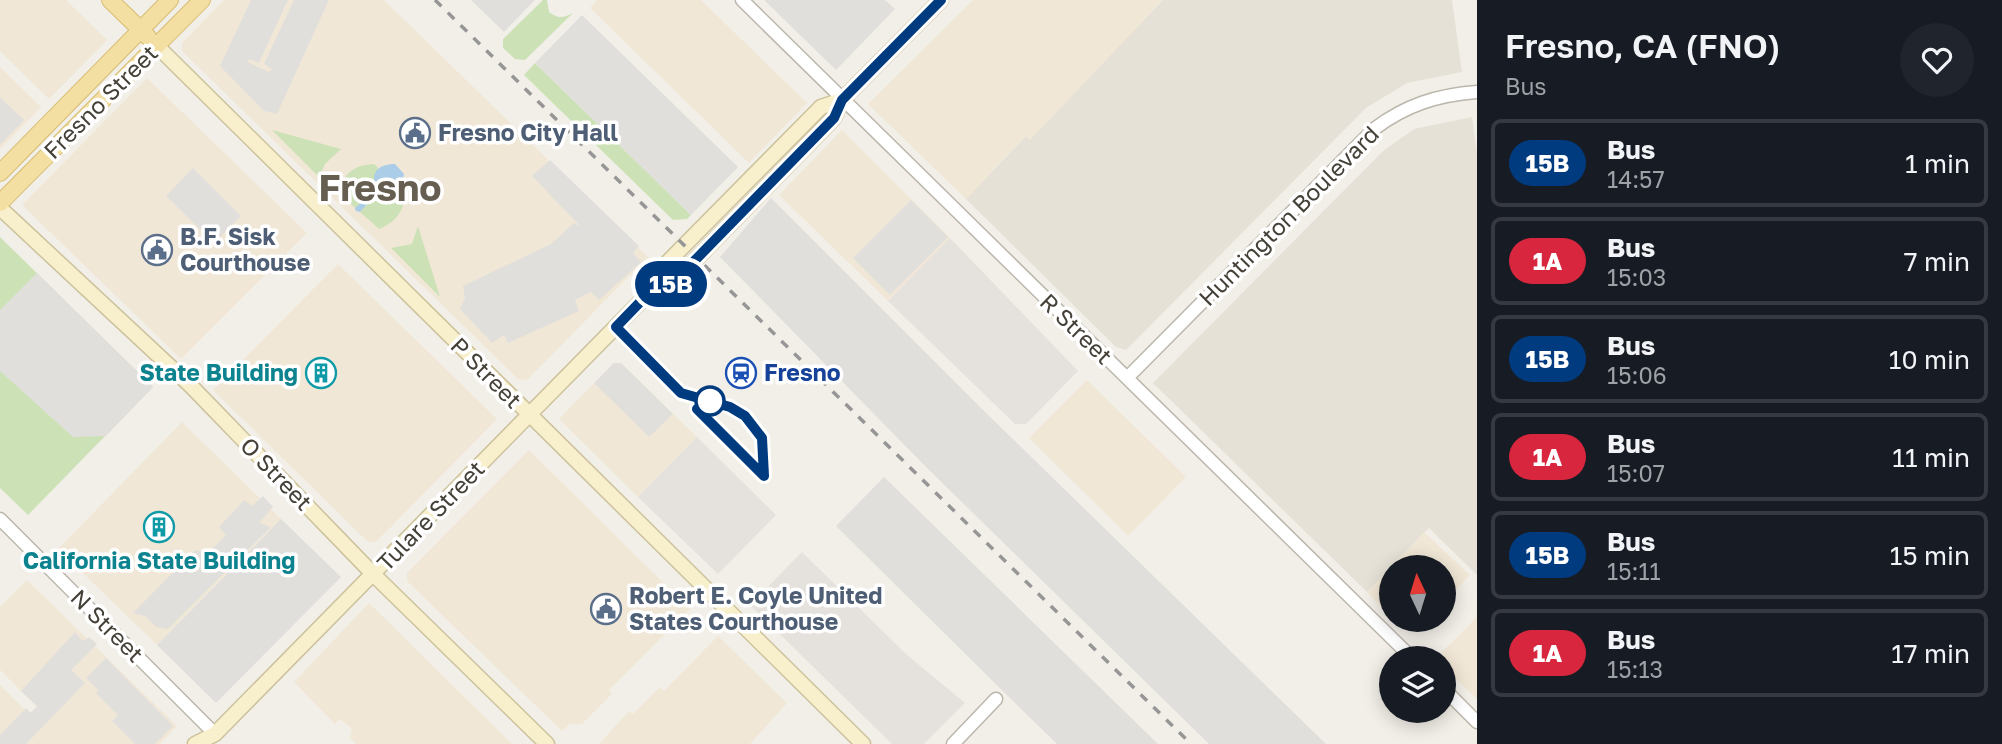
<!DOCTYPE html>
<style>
body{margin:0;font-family:"Golos Text",sans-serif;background:#20242c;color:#f1f3f6;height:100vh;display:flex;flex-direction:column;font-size:26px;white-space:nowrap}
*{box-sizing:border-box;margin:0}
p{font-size:23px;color:#9ea1a6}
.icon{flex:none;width:38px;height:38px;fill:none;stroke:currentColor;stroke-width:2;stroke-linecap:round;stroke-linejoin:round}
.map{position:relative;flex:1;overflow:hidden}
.panel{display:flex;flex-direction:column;background:#171b24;width:525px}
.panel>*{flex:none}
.badge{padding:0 14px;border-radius:23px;font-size:24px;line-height:46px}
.needle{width:46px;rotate:356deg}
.buttons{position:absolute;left:1379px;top:555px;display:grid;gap:14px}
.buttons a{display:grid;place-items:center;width:77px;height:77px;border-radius:50%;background:#171b24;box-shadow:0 4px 18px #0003;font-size:35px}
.map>.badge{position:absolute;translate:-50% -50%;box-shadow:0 0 0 4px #fff}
.round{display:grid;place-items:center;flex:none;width:74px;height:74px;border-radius:37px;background:#20242c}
.summary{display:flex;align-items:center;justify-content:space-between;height:119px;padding:0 28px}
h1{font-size:33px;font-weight:600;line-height:52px}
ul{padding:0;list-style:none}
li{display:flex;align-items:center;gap:21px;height:88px;margin:0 14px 10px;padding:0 14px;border:4px solid #363941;border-radius:10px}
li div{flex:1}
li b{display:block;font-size:26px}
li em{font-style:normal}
li .badge{min-width:77px;font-weight:700;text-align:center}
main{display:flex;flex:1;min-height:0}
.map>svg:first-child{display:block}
.residential{fill:#e5e1d7}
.commercial{fill:#f1e7d6}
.industrial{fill:#e5e1dd}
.green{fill:#cce2b6}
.parking{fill:#e1dfdc}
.water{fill:#abcde8}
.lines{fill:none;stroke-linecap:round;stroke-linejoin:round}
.tertiary-casing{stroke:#bcb7ac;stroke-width:15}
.secondary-casing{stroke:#ccc29d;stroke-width:17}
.primary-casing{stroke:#d6bc72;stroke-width:18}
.tertiary{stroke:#fff;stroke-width:12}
.secondary{stroke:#f8efcc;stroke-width:14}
.primary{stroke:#f3dfa1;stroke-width:16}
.rail{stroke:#969696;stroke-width:3.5;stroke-dasharray:9 9;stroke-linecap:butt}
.line-casing{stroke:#fff;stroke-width:16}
.line{stroke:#003b80;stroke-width:10}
.stop-dot{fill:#fff;stroke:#003b80;stroke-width:3.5}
.labels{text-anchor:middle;stroke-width:7;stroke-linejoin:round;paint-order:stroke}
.street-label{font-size:23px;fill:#454038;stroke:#fff}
.service-label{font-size:23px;font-weight:bold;fill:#4e5e75;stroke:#fff;text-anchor:start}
.culture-label{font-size:23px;font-weight:bold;fill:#0d838f;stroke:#fff;text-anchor:end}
.transit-label{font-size:23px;font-weight:bold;fill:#164399;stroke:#fff;text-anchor:start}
.town-label{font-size:37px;font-weight:bold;fill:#665e50;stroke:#fff}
</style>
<main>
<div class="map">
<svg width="1477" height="744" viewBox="0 0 1477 744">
<rect width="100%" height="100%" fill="#f2efe8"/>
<!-- residential -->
<path class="residential" d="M1163,0H1452L1462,72L1407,83L1366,108L1126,350L1116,347L966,199L1026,136L1030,139Z
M1472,117L1477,153V575L1429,528L1367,592L1153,383L1383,151L1414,129Z"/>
<!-- commercial -->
<path class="commercial" d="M0,0H66L107,40L49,99L0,51Z
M224,0H384L648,257L527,380L518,379L182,51V43Z
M597,0H701L807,103L749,163L590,8Z
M973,0H1163L1030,140L1026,136L966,199L868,104Z
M0,67L41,107L0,149Z
M147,78L307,233L181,359L22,205Z
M842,130L950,238L888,301L779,195Z
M338,264L497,419L376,542H368L213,390Z
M614,363H621L697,437L638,497L559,419Z
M1087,380L1186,477L1128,536L1029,438Z
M182,422L281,519L157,645L58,549Z
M529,450L690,609L609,690L612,694L582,724H570L562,731L407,581V573Z
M1424,532L1470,575L1444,603V567H1391V617L1367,592Z
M27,580L177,726L160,744H0V685L29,714L37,707L0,670V607Z
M369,603L512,744H356L350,738L352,729L340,719L335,724L294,682Z
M1477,617V699L1444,667V658H1436Z
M718,636L787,703L750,744H599L629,711L633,714L660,687L664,691Z"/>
<!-- industrial -->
<path class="industrial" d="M950,238L1078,371L1026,424H1015L888,301Z
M697,437L776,515L718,574L638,497Z
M802,552L906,654L965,703L924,744H892L750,605Z"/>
<!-- green -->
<path class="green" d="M543,0H547L549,12C558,19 563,18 573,13L525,60L515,59L503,48V39Z
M535,63L691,215L687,219L673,220L524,75Z
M272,130L341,149L325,164L319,177Z
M374,164L378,168L377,189L355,208L339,190C345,172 355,165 374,164Z
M400,189L405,193C404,212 396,222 379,229L360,212L379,191Z
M418,226L440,297L391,248L412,244Z
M0,237L153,387L28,515L0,488Z"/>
<!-- parking -->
<path class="parking" d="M251,0H288L259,63L250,59L247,62L269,72L272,69L264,64L294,0H329L277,114L264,111L220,66Z
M471,0H535L504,32Z
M764,0H885L895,9L836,70Z
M582,15L738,167L691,215L535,63Z
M0,97L24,120L0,145Z
M550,160L639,246L633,253L641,262L599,300L591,292L575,300L579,311L508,343L504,335L492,343L460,309L465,298L463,286L551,244L574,223L581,227L532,176Z
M193,168L241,216L214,243L166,196Z
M771,198L981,408L1326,744H1209L925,466L720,257Z
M911,200L948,237L890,295L853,258Z
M37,273L153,387L106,436L73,437L0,371V310Z
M614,363H621L673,414L649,437L594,383Z
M884,477L1158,744H1057L1020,708L836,526Z
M263,496L273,507L259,523L271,527L168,629L156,627L145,616L133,613L195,550L208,553L226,535L219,527L244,500L252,506Z
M281,519L341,577L216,703L157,645Z
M75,632L83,641L89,637L97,644L71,670L85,683L26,744H0V735L26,708L31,713L37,706L21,691Z
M106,658L173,726L155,744H135L112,721L118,715L96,693L98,690L86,678Z"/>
<!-- water -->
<path class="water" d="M395,164L404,174L402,187L392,194L379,191L360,212L356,211L355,208L377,189C369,173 378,164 395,164Z"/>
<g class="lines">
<!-- tertiary casing -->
<g class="tertiary-casing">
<path id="tertiary" d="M742,0L1412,658
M1127,378L1374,129C1406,105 1437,95 1477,92
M0,519L215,734
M1444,689L1477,722
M953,744L996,699"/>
</g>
<!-- secondary casing -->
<g class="secondary-casing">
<path id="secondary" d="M157,46L863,744
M0,208L191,386L374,575L547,744
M645,297L663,293L834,118L842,100L941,0
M195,744L215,734L645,297L652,278L821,107L842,100"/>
</g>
<!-- primary casing -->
<g class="primary-casing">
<path id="primary" d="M110,0L148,37
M0,173L170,0
M0,203L202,0"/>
</g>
<!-- tertiary -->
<use href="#tertiary" class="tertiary"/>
<!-- secondary -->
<use href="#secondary" class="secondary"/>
<!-- primary -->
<use href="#primary" class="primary"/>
<!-- rail -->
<path class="rail" d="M435,0L1191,744"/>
</g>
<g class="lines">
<!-- line casing -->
<g class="line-casing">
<path id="line" d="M697,409L764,476L762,438L745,416L730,407L681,393L616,327L645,297L663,293L834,118L842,100L941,0"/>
</g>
<!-- line -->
<use href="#line" class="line"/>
</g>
<!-- icons -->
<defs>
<g id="civic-ring" transform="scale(1.575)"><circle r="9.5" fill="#fff" stroke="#5c6f8a" stroke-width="1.5"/><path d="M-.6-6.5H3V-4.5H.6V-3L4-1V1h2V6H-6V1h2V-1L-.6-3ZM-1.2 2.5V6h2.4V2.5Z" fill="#5c6f8a"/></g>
<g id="building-ring" transform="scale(1.575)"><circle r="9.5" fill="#fff" stroke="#0f9aa8" stroke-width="1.5"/><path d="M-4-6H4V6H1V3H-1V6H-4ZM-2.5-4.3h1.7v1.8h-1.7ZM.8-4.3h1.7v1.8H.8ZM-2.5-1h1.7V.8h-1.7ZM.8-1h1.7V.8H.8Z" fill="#0f9aa8"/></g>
<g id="station-ring" transform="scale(1.575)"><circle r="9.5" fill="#fff" stroke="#1a4fb4" stroke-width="1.5"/><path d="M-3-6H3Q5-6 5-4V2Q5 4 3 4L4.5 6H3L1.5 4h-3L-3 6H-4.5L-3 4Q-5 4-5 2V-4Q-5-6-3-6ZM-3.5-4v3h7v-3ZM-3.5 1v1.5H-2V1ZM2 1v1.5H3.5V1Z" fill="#1a4fb4"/></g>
</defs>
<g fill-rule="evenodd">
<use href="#civic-ring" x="415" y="133"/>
<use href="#civic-ring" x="157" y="250"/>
<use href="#building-ring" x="321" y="373"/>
<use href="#station-ring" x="741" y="373"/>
<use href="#building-ring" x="159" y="527"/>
<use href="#civic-ring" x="606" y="609"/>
</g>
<!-- markers -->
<circle class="stop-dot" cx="710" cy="401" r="14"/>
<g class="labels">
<!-- street labels -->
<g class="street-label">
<text transform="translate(101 102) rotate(-45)" y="8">Fresno Street</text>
<text transform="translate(1289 216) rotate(-45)" y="8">Huntington Boulevard</text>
<text transform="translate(1076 329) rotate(44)" y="8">R Street</text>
<text transform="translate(486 373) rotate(45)" y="8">P Street</text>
<text transform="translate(276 474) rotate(46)" y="8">O Street</text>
<text transform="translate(431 516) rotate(-46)" y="8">Tulare Street</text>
<text transform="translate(107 626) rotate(45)" y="8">N Street</text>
</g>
<!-- service labels -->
<g class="service-label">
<text x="438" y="141">Fresno City Hall</text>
<text x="180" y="245">B.F. Sisk<tspan x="180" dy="26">Courthouse</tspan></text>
<text x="629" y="604">Robert E. Coyle United<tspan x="629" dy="26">States Courthouse</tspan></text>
</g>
<!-- culture labels -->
<g class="culture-label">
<text x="298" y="381">State Building</text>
<text x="159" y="569" text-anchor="middle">California State Building</text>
</g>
<!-- transit labels -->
<g class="transit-label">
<text x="764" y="381">Fresno</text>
</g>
<!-- town labels -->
<g class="town-label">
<text x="380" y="201">Fresno</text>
</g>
</g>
</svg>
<div class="buttons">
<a><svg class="needle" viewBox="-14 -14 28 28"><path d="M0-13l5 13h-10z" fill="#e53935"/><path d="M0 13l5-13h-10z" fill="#9ea1a6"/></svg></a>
<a><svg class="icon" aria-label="layers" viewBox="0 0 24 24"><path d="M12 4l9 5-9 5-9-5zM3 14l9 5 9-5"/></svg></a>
</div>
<b class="badge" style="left:671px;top:284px;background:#003b80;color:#fff">15B</b>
</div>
<section class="panel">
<div class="summary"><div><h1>Fresno, CA (FNO)</h1><p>Bus</p></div><a class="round"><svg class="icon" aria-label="heart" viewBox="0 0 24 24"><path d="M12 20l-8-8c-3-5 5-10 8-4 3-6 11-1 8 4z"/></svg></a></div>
<ul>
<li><span class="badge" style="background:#003b80;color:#fff">15B</span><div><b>Bus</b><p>14:57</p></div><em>1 min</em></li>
<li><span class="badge" style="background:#d7263d;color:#fff">1A</span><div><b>Bus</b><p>15:03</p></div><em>7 min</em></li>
<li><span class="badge" style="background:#003b80;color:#fff">15B</span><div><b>Bus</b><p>15:06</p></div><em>10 min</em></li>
<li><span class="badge" style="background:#d7263d;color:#fff">1A</span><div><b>Bus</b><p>15:07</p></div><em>11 min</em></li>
<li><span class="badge" style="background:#003b80;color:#fff">15B</span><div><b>Bus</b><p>15:11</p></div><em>15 min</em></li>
<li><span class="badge" style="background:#d7263d;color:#fff">1A</span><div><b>Bus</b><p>15:13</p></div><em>17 min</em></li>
</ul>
</section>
</main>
